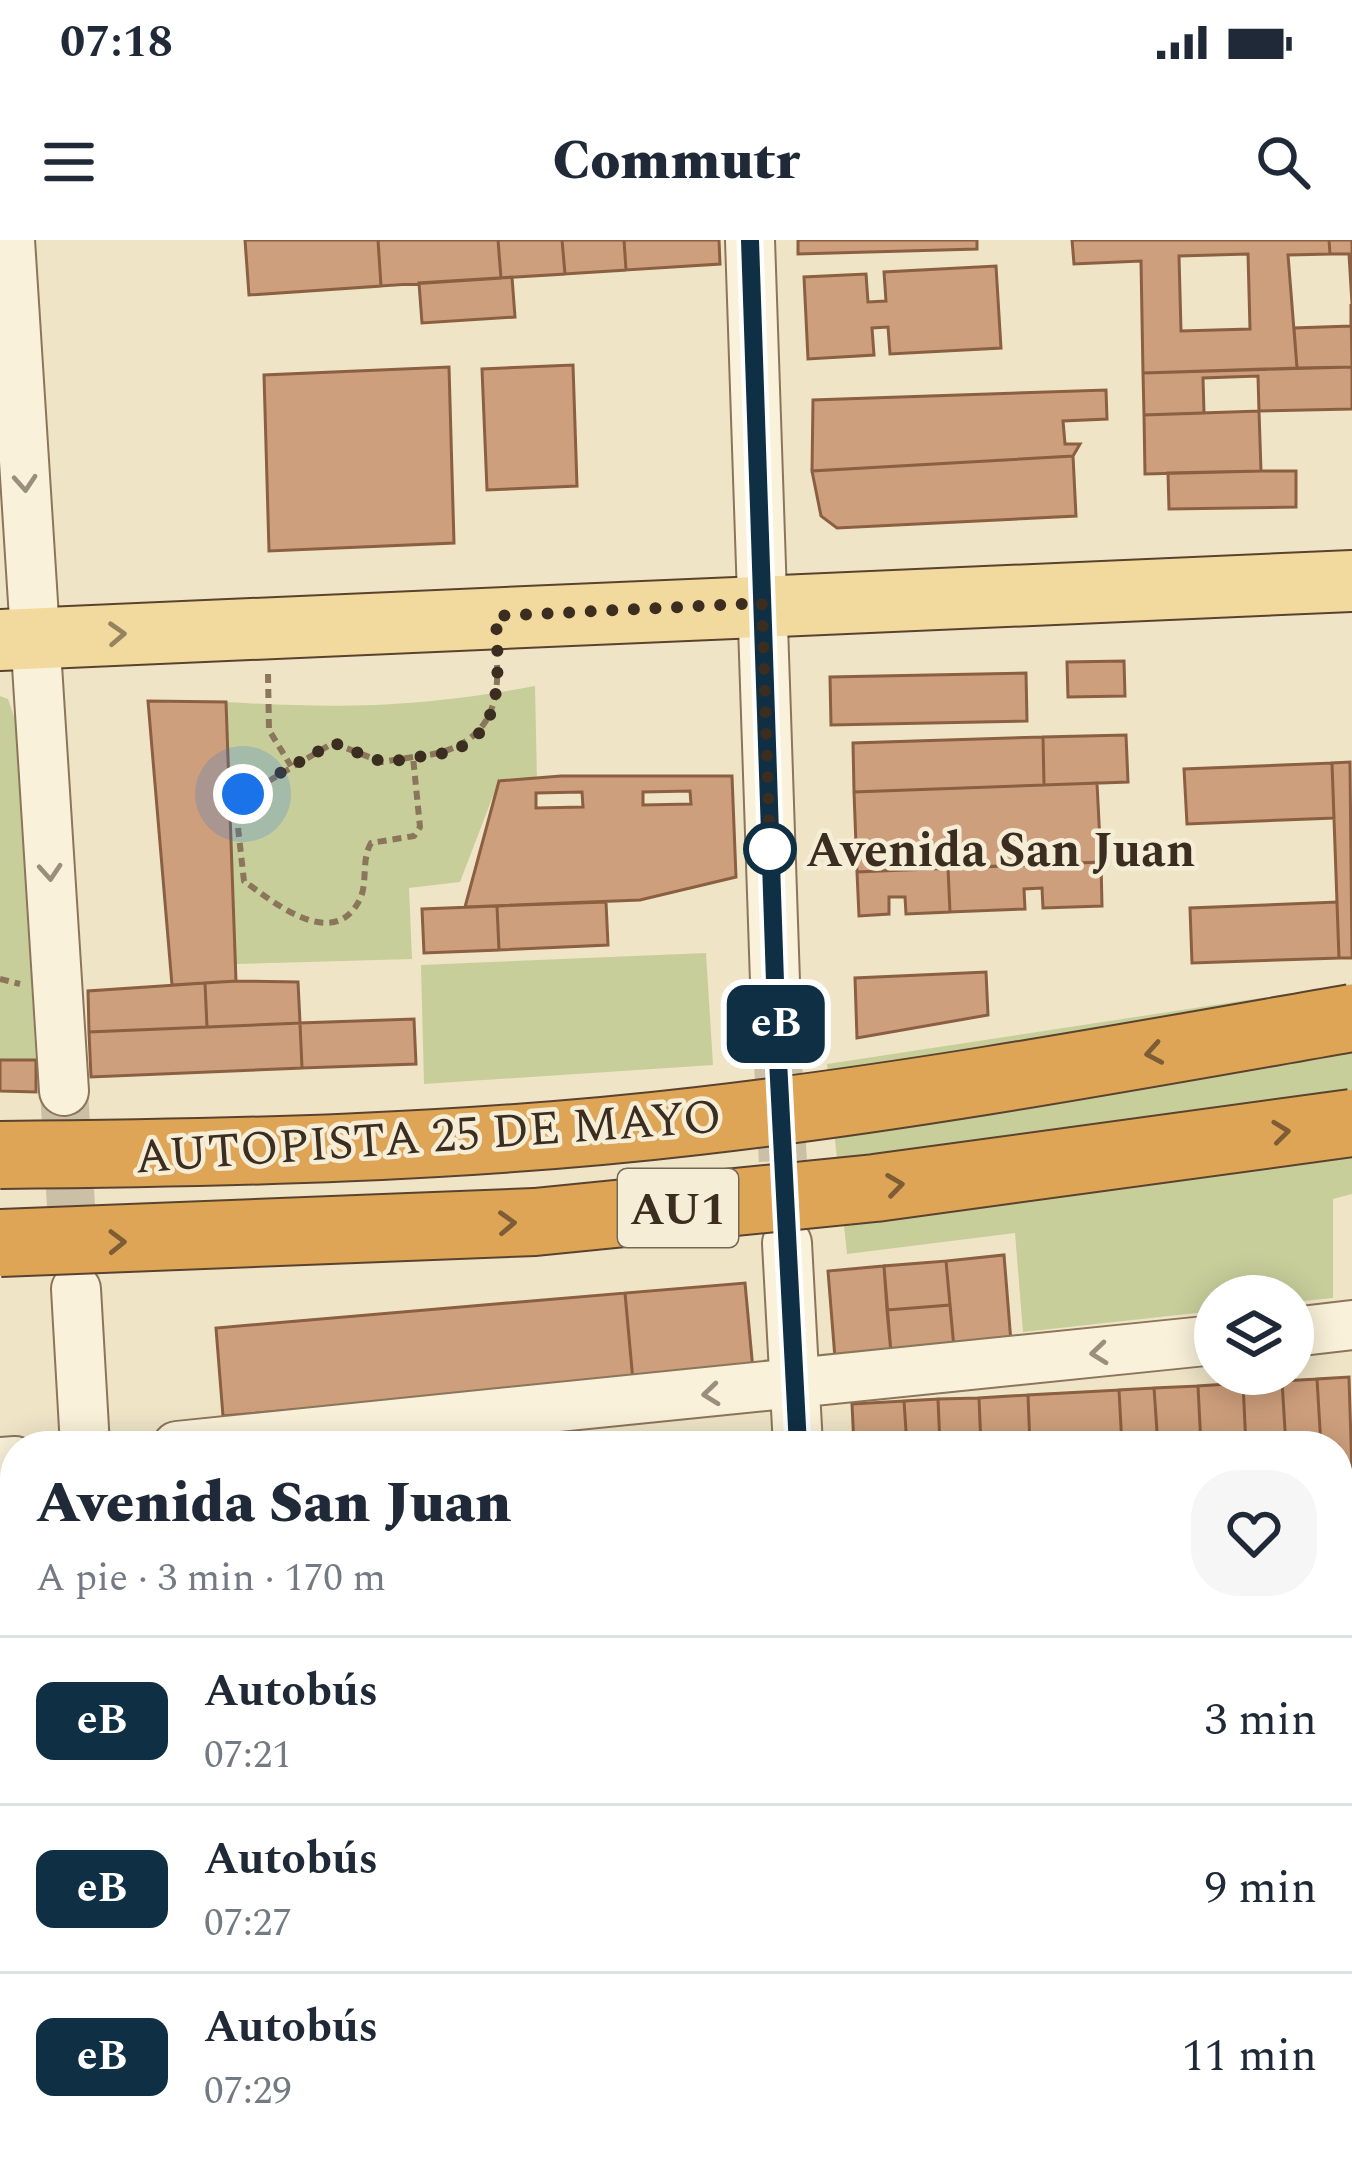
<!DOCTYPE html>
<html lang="es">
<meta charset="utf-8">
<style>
body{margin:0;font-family:Spectral,serif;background:#f6f6f7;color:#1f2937;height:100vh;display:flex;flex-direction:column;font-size:45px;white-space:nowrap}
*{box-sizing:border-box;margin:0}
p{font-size:39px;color:#747a83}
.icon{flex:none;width:66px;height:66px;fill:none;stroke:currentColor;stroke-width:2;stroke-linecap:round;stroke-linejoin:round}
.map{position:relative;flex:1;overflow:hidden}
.panel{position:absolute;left:0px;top:1191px;width:1353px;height:735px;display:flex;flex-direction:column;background:#fff;border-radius:48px 48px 0 0;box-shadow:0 6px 30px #0003}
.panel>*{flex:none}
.badge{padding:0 24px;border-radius:18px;font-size:42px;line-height:78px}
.buttons{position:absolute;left:1194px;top:1035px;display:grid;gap:24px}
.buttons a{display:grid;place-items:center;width:120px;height:120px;border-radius:50%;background:#fff;box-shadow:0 6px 30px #0003;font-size:60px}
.you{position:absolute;width:60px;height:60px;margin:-30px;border:9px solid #fff;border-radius:50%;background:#1a73e8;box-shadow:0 0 0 18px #1a73e833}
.map>.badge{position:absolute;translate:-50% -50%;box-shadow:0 0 0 6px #fff}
.round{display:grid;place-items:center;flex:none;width:126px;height:126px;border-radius:48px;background:#f6f6f7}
.overview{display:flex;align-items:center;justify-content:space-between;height:204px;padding:0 36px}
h1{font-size:57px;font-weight:800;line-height:90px}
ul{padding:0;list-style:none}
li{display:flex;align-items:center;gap:36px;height:168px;padding:0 36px;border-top:3px solid #e0e1e3}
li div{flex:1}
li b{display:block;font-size:45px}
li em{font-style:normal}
li .badge{min-width:132px;font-weight:700;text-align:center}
.status{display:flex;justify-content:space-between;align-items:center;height:84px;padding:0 60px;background:#fff;direction:ltr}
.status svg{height:33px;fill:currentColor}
header{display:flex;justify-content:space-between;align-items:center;height:156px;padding:0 36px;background:#fff;font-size:54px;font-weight:800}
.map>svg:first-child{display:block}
.green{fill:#c7ce9a}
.building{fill:#ce9f7c;stroke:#8b5f41;stroke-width:3;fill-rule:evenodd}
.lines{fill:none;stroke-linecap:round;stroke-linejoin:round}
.minor-tunnel{stroke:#cbbfa5;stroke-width:48;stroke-dasharray:48 24;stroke-linecap:butt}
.minor-casing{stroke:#8b755b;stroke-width:52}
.major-casing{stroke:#59432f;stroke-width:64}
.path{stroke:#8b755b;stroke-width:6;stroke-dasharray:9 6;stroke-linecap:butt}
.minor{stroke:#faf1da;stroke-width:48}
.major{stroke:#f2d99e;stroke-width:60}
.highway-bridge-casing{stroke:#59432f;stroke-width:70;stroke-linecap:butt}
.highway-bridge{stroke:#dfa557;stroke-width:66}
.oneway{stroke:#9a8f7c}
.oneway2{stroke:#96835e}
.oneway3{stroke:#7d5d35}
.line-casing{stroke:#fff;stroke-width:27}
.line{stroke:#0f2f44;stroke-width:18}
.walk{stroke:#3b2d1f;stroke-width:12;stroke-dasharray:0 21.6}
.stop-dot{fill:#fff;stroke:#0f2f44;stroke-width:6}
.labels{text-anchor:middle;stroke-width:9;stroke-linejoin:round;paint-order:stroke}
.shield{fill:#f6edd6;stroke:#736756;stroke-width:3}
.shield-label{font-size:45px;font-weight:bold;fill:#3b2d1f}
.stop-label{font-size:48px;font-weight:bold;fill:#3b2d1f;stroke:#f6edd6;text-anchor:start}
.street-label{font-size:48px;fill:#3b2d1f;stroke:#f6edd6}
</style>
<div class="status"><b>07:18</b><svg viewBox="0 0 49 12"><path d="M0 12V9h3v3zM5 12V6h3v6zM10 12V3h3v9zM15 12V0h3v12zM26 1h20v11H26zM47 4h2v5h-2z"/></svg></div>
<header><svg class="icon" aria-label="menu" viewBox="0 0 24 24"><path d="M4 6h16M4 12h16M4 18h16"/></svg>Commutr<svg class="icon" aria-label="search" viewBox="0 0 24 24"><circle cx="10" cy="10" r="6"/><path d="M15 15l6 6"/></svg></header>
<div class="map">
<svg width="1352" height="1924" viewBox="0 0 1352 1924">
<rect width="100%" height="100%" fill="#efe4c6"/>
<!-- green -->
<path class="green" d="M535,446L537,541L498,543L460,642L409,648L412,719L234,724L226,462C342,469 421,467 535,446Z
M0,456L8,459L16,482L36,820H0Z
M706,713L713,825L424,844L421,725Z
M1352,744V954L1333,959V1058L1293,1062V1056H1215V1071L1023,1092L1015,993L847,1014L827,824Z
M15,1750V1875L0,1882V1751Z"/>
<!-- building -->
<path class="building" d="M245,0H378L381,46L249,55Z
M378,0H498L501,38L381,46Z
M498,0H562L565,34L501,38Z
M562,0H624L626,30L565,34Z
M624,0H719L720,24L626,30Z
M798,0H977V9L798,14Z
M1072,0H1329L1330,14L1288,15L1297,128L1143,133L1141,21L1074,24ZM1248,14L1250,89L1181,91L1179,16Z
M1329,0H1352V64L1349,14H1330Z
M996,26L1001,108L890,114L888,87L872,88L874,115L808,119L804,37L866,34L868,62L886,61L884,32Z
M512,37L515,77L422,83L419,43Z
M1351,64L1352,127L1297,128L1294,88L1351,86Z
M573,125L577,246L487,250L482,129Z
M449,127L454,303L269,311L264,135Z
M1352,127V169L1259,171L1258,136L1203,138L1204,173L1144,175L1143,133Z
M1106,150L1107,179L1063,181L1065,204H1080L1073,216L812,231L813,160Z
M1259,171L1261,231L1145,234L1144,175Z
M1073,216L1076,276L837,288L821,276L812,231Z
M1261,231H1296V267L1169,269L1168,233Z
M1124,421L1125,456L1068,457L1067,422Z
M1026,433L1027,481L831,485L830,437Z
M148,461L226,462L236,741L172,745Z
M1126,495L1128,542L1044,545L1043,497Z
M1043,497L1044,545L854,552L853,503Z
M1350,522L1352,718H1339L1332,523Z
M1332,523L1334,578L1187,584L1184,529Z
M561,536H732L736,637L640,660L465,667L499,541ZM690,551L691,564L643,565V552ZM582,552L583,567L536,568V553Z
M1097,543L1101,622L857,632L854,552Z
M1101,622L1102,666L1043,668L1042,648L1024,649L1025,669L950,672L948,628Z
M948,628L950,672L906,674L905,657H889V674L859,676L857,632Z
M606,662L608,705L499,710L497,666Z
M1337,662L1339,718L1192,723L1190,668Z
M497,666L499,710L424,713L422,669Z
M986,732L988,775L857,798L855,738Z
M236,741L298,742L300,783L207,787L205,743Z
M205,743L207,787L89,792L88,751Z
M414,779L416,824L302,828L300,783Z
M300,783L302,828L91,837L89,792Z
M0,820H36V852L0,851Z
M1004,1015L1011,1102L954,1108L946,1021Z
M946,1021L950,1065L887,1070L884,1026Z
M884,1026L891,1113L835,1118L828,1031Z
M745,1043L753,1130L633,1141L625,1053Z
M625,1053L633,1141L223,1176L216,1088Z
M950,1065L954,1108L891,1113L887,1070Z
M1349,1137L1352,1233H1338V1206H1321L1317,1139Z
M1317,1139L1321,1206H1286L1282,1141Z
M1282,1141L1286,1206H1246L1243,1143Z
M1243,1143L1246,1206H1201L1198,1146Z
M1198,1146L1201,1206H1158L1154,1148Z
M1154,1148L1158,1206H1122L1119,1150Z
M1119,1150L1122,1206H1030L1028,1155Z
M1028,1155L1030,1206H981L979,1158Z
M979,1158L981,1206H940L938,1159Z
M938,1159L940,1206H907L904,1161Z
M904,1161L907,1206H854L852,1164Z
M1338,1233H1352V1293L1338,1294Z
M1352,1436V1483L1338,1484V1437Z
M1352,1483V1559H1338V1484Z
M1338,1559H1352V1603L1338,1604Z
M1338,1887H1344L1346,1924H1255L1254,1911H1338Z
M999,1911H1079L1080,1924H1000Z
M1079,1911H1163L1164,1924H1080Z
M1163,1911H1254L1255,1924H1164Z"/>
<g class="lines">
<!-- minor-tunnel -->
<path class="minor-tunnel" d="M777,801L786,986
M64,851L75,1032"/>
<!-- minor casing -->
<g class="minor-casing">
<path id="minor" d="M10,0L64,851
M750,0L777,801
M787,1003L798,1206
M76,1049L85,1206
M1293,1092L1352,1085
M177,1206L1215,1100
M0,1222L15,1221
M832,1911V1924"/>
</g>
<!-- major casing -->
<g class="major-casing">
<path id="major" d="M0,400L1352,341
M1338,1781L1352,1780
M98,1924L175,1911"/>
</g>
<!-- path -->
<path class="path" d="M268,434L269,490L291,526
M413,517L382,522L333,503L235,561L244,641C272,661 334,713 360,659C368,642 361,620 371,603L414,596L420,587L413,517C471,512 500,484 497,425
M0,739L20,744"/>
<!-- minor -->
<use href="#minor" class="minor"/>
<!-- major -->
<use href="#major" class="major"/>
<!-- highway-bridge casing -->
<g class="highway-bridge-casing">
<path id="highway-bridge" d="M0,915C233,913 466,908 698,881C917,856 1134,816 1352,778
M0,1003L535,982L875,948L1352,883"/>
</g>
<!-- highway-bridge -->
<use href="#highway-bridge" class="highway-bridge"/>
</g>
<!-- one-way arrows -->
<defs><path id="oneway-chevron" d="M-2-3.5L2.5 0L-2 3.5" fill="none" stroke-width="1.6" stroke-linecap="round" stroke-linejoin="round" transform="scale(3)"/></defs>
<g class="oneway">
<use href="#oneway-chevron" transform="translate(25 243) rotate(86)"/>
<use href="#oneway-chevron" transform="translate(50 632) rotate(86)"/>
<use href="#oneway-chevron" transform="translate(1099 1113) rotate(174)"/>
<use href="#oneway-chevron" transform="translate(711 1154) rotate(174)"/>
</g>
<use class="oneway2" href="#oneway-chevron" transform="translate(117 394) rotate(-3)"/>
<g class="oneway3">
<use href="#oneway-chevron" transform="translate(1154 813) rotate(170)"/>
<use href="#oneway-chevron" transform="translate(1281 892) rotate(-7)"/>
<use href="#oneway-chevron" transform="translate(895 945) rotate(-8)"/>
<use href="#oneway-chevron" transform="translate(507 983) rotate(-3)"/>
<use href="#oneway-chevron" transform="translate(117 1002) rotate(-1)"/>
</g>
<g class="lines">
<!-- line casing -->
<g class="line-casing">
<path id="line" d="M750,0L777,801L798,1206"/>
</g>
<!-- line -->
<use href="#line" class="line"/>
<!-- walk -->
<path class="walk" d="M243,554L333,503C348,507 362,516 378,520C392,524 410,517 425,516C509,509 498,439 496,376L762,363L770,609"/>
</g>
<!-- markers -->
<circle class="stop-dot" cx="770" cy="609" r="24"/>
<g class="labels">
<!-- shield labels -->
<rect class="shield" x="618" y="929" width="120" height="78" rx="9"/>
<g class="shield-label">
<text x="678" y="984">AU1</text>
</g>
<!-- stop labels -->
<g class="stop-label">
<text x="806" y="626">Avenida San Juan</text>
</g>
<!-- street labels -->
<g class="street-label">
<text transform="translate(428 895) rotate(-4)" y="17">AUTOPISTA 25 DE MAYO</text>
</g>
</g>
</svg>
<div class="buttons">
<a><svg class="icon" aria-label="layers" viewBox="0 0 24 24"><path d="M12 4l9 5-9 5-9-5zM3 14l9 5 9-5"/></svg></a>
</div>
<div class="you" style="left:243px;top:554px"></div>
<b class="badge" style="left:776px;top:784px;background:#0f2f44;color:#fff">eB</b>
<section class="panel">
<div class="overview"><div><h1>Avenida San Juan</h1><p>A pie · 3 min · 170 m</p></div><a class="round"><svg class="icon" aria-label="heart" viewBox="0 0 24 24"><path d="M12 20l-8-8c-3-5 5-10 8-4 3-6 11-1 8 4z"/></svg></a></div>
<ul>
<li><span class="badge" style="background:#0f2f44;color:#fff">eB</span><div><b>Autobús</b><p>07:21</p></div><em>3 min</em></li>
<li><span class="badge" style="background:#0f2f44;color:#fff">eB</span><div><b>Autobús</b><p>07:27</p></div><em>9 min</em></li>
<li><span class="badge" style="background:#0f2f44;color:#fff">eB</span><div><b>Autobús</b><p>07:29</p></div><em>11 min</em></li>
</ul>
</section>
</div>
